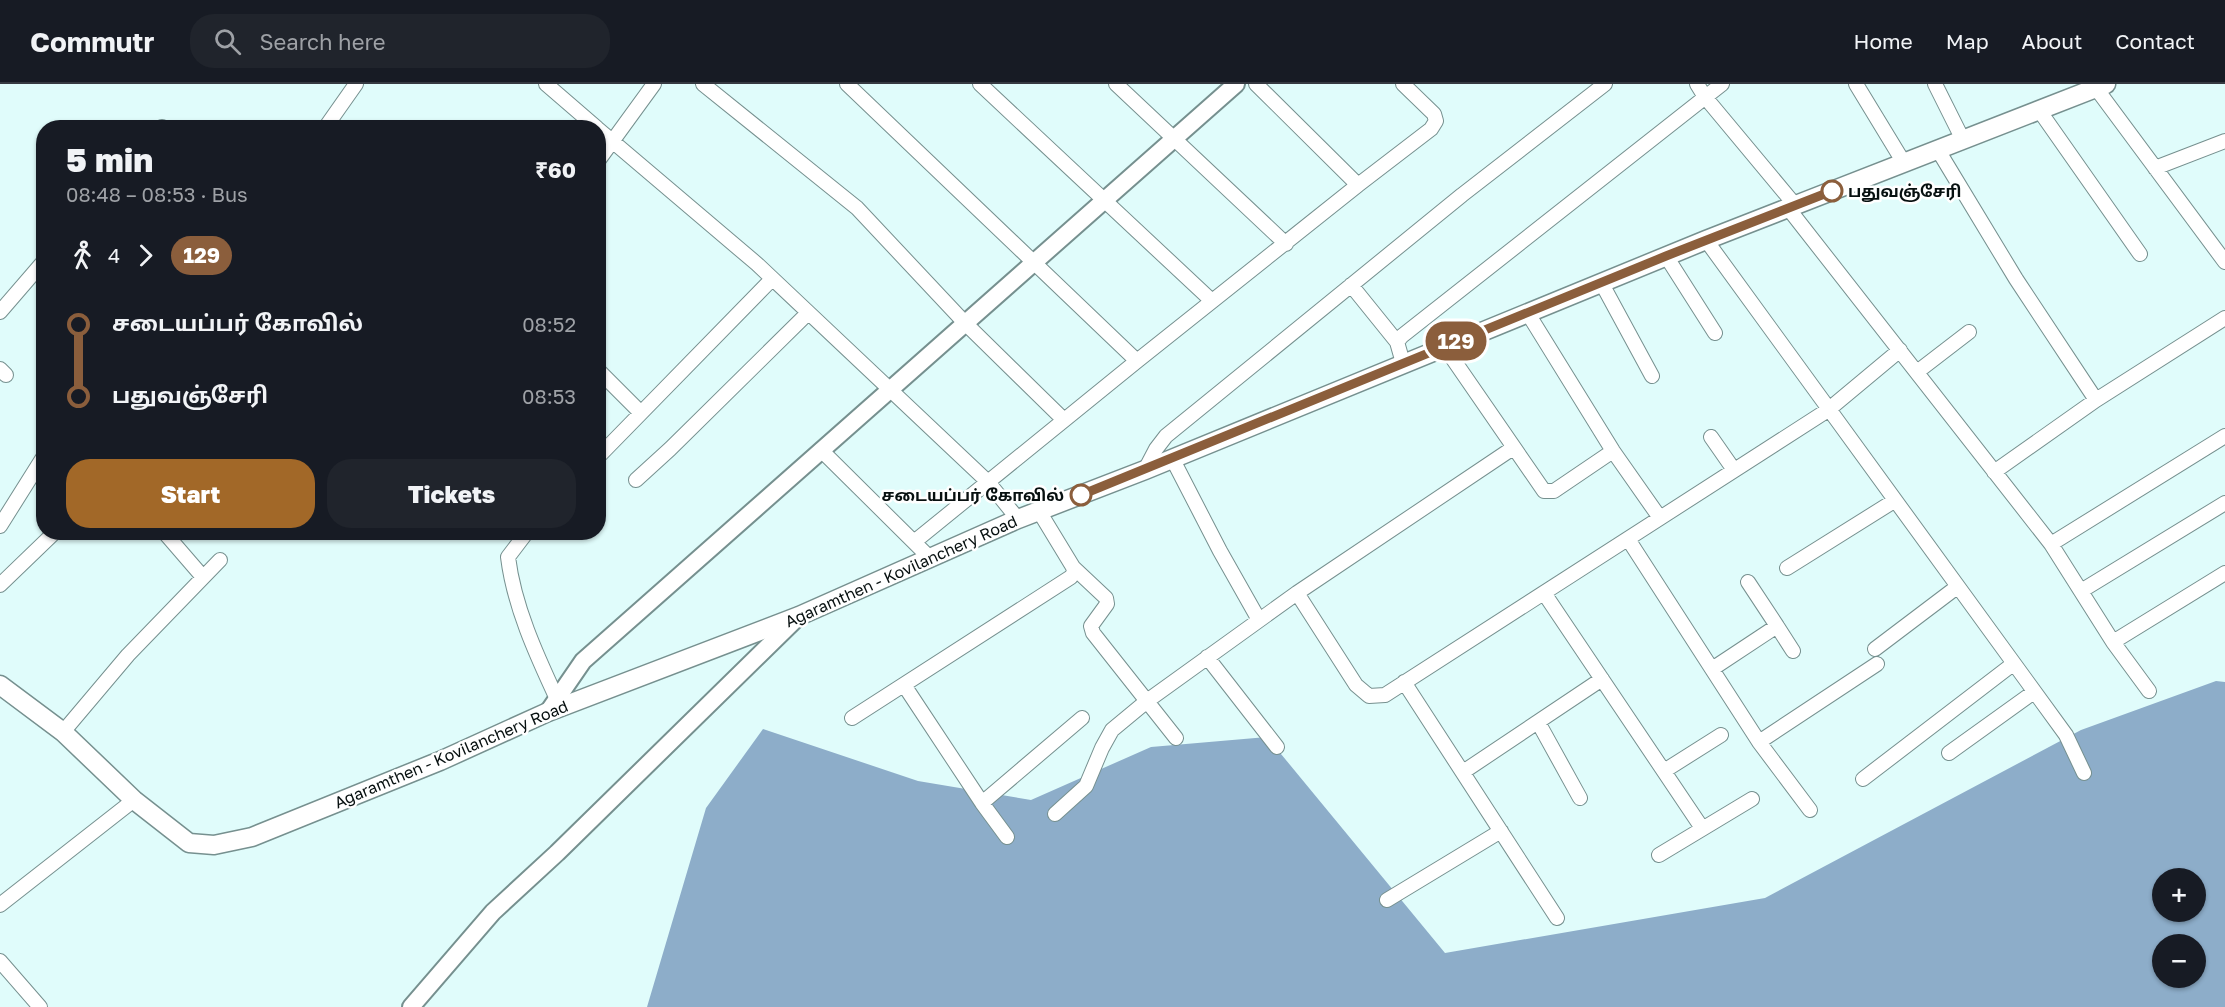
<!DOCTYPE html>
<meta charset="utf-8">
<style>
body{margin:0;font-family:"Golos Text","Noto Sans Tamil",sans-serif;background:#20242c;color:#f1f3f6;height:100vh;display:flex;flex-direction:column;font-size:22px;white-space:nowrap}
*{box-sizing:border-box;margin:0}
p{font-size:20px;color:#9ea1a6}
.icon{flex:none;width:33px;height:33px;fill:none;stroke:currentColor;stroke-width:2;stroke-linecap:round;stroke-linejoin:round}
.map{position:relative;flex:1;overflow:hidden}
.panel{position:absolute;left:36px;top:36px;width:570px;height:420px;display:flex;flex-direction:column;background:#171b24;border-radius:24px;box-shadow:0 2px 4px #0004}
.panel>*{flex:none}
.badge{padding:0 12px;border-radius:20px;font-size:21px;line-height:39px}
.controls{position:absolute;left:2152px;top:784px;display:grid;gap:12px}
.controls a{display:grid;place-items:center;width:54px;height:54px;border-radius:50%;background:#171b24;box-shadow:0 2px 4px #0004;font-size:30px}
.map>.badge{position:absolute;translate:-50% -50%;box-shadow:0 0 0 3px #fff}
.legs{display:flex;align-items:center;gap:9px;height:66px;padding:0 30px;font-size:20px}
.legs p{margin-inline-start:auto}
.head{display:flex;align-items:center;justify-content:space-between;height:102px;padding:0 30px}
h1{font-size:33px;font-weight:800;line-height:45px}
.cta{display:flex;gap:12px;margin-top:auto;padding:12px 30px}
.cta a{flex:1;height:69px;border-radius:24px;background:#a26828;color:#fff;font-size:24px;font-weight:800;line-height:69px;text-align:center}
.cta a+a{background:#20242c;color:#f1f3f6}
ul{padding:0 30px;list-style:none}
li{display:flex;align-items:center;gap:21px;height:72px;font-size:22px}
li i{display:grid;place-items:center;width:9px;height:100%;margin:0 8px;background:currentColor}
li i::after{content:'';width:15px;height:15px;margin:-8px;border:4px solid;border-radius:50%;background:#171b24}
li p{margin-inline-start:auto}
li:first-child i{background:linear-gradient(#0000 50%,currentColor 0)}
li:last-child i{background:linear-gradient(currentColor 50%,#0000 0)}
header{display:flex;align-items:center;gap:36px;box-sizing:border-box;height:84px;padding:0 30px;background:#171b24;border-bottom:2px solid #363941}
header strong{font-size:28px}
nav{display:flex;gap:33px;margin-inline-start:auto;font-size:21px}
.search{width:420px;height:54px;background:#20242c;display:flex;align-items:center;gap:15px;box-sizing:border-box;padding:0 21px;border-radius:24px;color:#9ea1a6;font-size:22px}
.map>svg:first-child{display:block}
.water{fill:#8dadc9;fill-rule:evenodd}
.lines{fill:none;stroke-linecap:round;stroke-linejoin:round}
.minor-casing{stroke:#76908f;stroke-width:16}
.tertiary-casing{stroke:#76908f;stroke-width:20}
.secondary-casing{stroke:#76908f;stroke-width:21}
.minor{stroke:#fff;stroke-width:14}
.tertiary{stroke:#fff;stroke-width:16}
.secondary{stroke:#fff;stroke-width:18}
.line-1-casing{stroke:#fff;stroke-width:14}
.line-1{stroke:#8b5e3c;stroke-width:9}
.stop-1-dot{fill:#fff;stroke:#8b5e3c;stroke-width:3}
.labels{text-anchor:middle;stroke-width:5;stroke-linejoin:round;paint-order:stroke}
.stop-label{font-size:16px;font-weight:bold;fill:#071010;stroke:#fff;text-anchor:start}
.street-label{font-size:16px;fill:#071010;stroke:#fff}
</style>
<header>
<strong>Commutr</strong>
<div class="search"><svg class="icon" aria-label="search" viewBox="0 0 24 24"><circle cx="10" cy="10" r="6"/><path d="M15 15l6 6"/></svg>Search here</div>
<nav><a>Home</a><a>Map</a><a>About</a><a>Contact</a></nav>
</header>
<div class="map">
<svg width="2225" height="923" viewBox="0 0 2225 923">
<rect width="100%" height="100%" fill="#e0fcfb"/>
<!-- water -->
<path class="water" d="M2216,597L2225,598V923H647L706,724L763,645L918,697L1031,716L1151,663L1267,653L1445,869L1765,814L2081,646ZM2163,795H2196V828H2163ZM2163,861H2196V894H2163Z"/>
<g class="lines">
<!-- minor casing -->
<g class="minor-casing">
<path id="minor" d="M546,0L597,44
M703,0L857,124L965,239L1064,336
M847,0L1137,277
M980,0L1212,217
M1116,0L1286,160
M1697,0L1705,13L1795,121
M1856,0L1904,79
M1935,0L1963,56
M2093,0L2225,178
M2039,26L2140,170
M162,44V43
M325,44L356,0
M598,45L757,180L988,398L1018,435
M1938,66L2016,195L2096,316L2225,234
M598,77L654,0
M2155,84L2225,57
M1358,101L1431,45L1436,37L1434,30L1403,0
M1788,124L2051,460L2113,558L2149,607
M1706,156L2066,651L2084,689
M1666,172L1715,249
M1601,198L1652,292
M1351,201L1397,258
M0,228L44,177
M1527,228L1613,367L1660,434
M1444,262L1544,407H1554L1613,367
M1403,279L1397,258L1402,252L1722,0
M0,285L6,291
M598,286L641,329
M1917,288L1969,248
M1711,353L1734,386
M821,366L930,474
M598,373L772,195
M1172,374L1220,467L1259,536
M1145,386L1156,365L1166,352L1462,111L1605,0
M1994,388L2096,316
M636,396L670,365L808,229
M0,442L44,372
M164,448L202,492
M527,448L508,473C514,522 536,570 557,615
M1628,455L1759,658L1810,726
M914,458L1137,277L1358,101L1256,0
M2051,460L2225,352
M1073,483L1106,514L1107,520L1091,542L1093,549L1176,654
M1787,484L1894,417
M1748,498L1777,542
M0,501L55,448
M2081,507L2225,419
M1297,509L1513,364
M1544,509L1702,744
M2113,558L2225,489
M1875,565L1957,503
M1207,573L1277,663
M1712,585L1777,542L1793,567
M1404,598L1557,834
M904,601L982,719L1082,634
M852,634L1071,493L1074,488L1073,483L1039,427
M1538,638L1580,714
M63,648L128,571L220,476
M1759,658L1877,580
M1949,669L2034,608
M1664,687L1721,651
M1463,688L1602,595
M1863,695L2013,580
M982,719L1007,753
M1055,730L1086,702L1102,664L1112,646L1147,617L1297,509L1356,601L1369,612L1385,611L1828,326L1900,266
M1659,771L1752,715
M1387,816L1501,747
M0,821L134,716
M0,877L40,923"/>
</g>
<!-- tertiary casing -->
<g class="tertiary-casing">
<path id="tertiary" d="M548,628L583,577L1236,0
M411,923L493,828L557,769L799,532"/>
</g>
<!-- secondary casing -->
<g class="secondary-casing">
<path id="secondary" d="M0,601L63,648L134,716L189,759L214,761L252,753L440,677L548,628L799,532L1018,435L1145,386L1706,156L2106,0"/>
</g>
<!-- minor -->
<use href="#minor" class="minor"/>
<!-- tertiary -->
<use href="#tertiary" class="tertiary"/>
<!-- secondary -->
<use href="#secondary" class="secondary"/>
</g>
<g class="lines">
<!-- line-1 casing -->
<g class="line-1-casing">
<path id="line-1" d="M1081,411L1666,172L1832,107"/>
</g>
<!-- line-1 -->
<use href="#line-1" class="line-1"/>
</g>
<!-- markers -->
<g class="stop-1-dot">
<circle cx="1832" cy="107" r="10"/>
<circle cx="1081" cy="411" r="10"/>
</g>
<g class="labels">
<!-- stop labels -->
<g class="stop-label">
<text x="1848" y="113">பதுவஞ்சேரி</text>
<text x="1064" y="417" text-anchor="end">சடையப்பர் கோவில்</text>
</g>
<!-- street labels -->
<g class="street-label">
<text transform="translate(901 487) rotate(-24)" y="6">Agaramthen - Kovilanchery Road</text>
<text transform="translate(451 670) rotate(-23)" y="6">Agaramthen - Kovilanchery Road</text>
</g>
</g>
</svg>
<div class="controls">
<a>+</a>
<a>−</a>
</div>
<b class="badge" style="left:1456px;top:257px;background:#8b5e3c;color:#fff">129</b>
<section class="panel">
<div class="head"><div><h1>5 min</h1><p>08:48 – 08:53 · Bus</p></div><b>₹60</b></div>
<div class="legs"><svg class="icon" aria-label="walk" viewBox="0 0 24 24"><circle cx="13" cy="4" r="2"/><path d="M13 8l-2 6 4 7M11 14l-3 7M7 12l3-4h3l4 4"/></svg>4<svg class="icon" aria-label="forward" viewBox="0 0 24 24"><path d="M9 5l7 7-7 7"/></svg><b class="badge" style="background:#8b5e3c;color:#fff">129</b></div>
<ul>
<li><i style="color:#8b5e3c"></i><b>சடையப்பர் கோவில்</b><p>08:52</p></li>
<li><i style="color:#8b5e3c"></i><b>பதுவஞ்சேரி</b><p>08:53</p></li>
</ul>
<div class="cta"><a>Start</a><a>Tickets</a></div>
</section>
</div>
